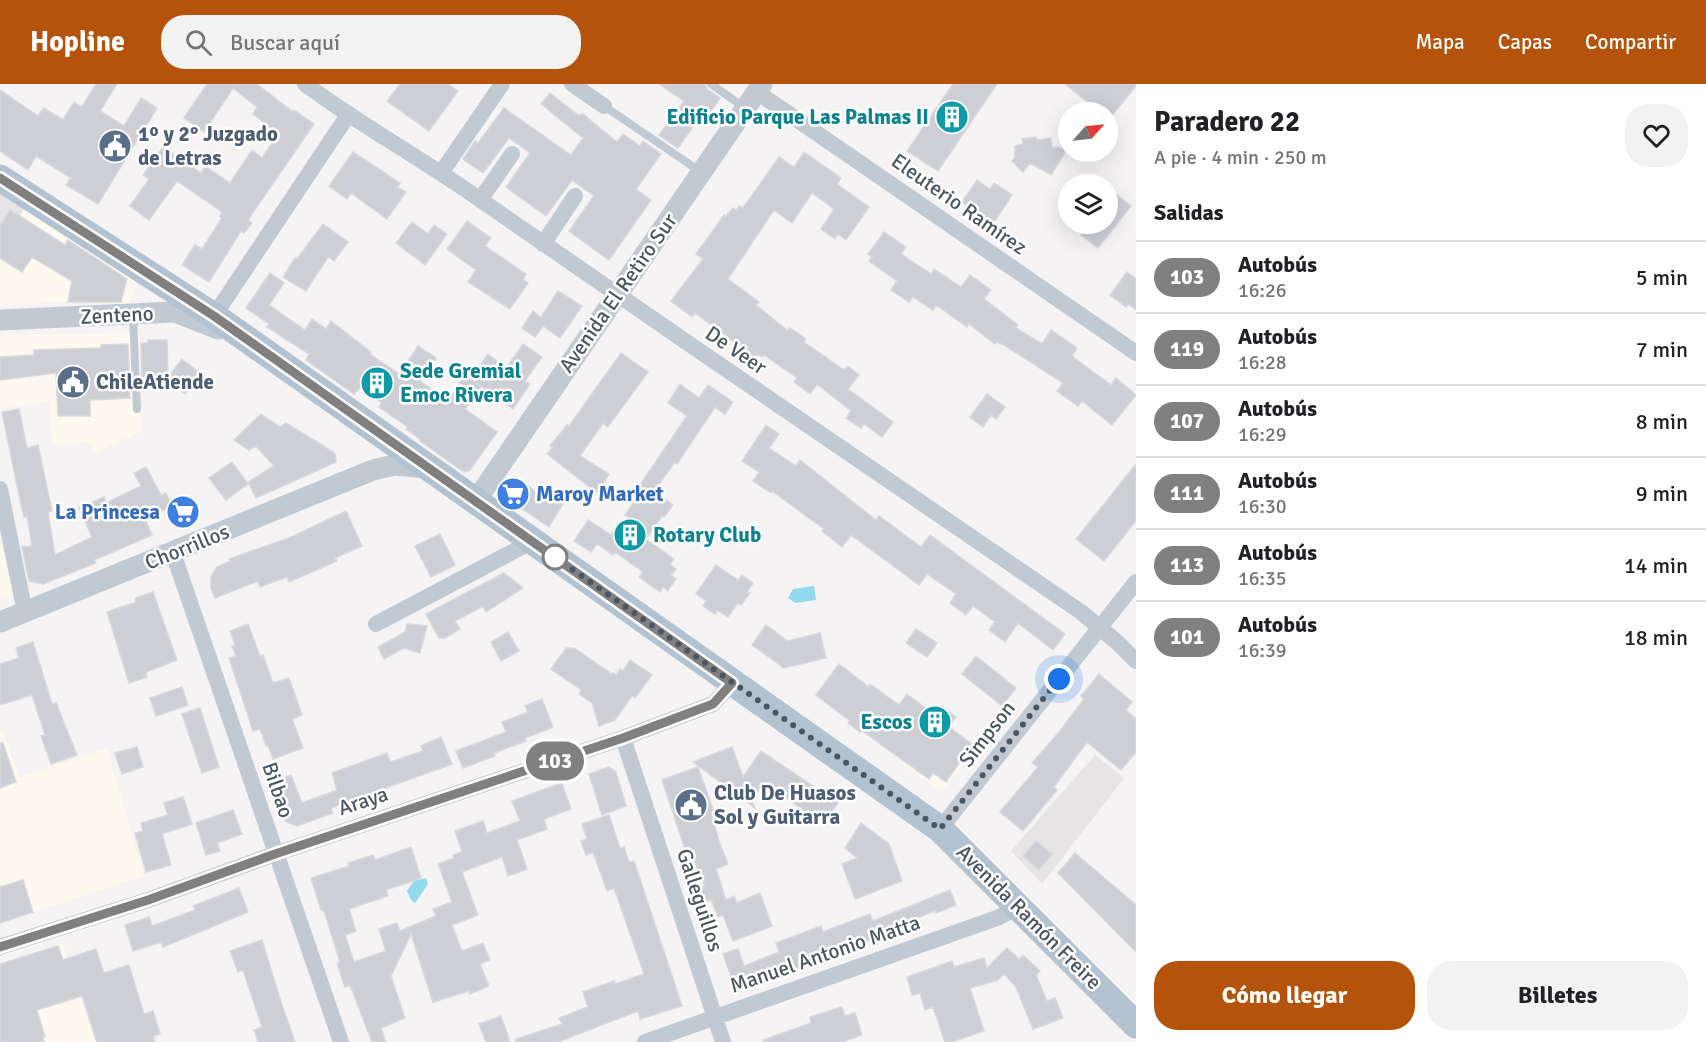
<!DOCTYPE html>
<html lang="es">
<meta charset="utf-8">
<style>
body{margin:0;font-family:Signika,sans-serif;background:#f2f2f2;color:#202124;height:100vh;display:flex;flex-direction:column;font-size:22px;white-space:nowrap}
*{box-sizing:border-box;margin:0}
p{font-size:20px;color:#757577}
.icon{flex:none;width:33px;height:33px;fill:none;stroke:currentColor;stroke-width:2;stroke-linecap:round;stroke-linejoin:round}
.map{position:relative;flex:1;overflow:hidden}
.side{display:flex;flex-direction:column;background:#fff;width:570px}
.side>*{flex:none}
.badge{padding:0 12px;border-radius:20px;font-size:21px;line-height:39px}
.needle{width:39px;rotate:63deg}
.tools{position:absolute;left:1058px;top:18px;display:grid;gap:12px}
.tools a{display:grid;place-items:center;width:60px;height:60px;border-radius:50%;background:#fff;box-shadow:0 6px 24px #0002;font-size:30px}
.you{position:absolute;width:30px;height:30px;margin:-15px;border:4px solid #fff;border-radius:50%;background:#1a73e8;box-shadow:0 0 0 9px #1a73e833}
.map>.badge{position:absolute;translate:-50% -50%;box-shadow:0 0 0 3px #fff}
h2{padding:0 18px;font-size:22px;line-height:54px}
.round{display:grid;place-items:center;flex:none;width:63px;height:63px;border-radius:24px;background:#f2f2f2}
.head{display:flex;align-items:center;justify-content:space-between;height:102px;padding:0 18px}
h1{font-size:28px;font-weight:700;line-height:45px}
.cta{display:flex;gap:12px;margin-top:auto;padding:12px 18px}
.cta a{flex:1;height:69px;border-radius:24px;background:#b45309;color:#fff;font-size:24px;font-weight:700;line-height:69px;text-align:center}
.cta a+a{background:#f2f2f2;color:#202124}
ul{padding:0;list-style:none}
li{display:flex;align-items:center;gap:18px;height:72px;padding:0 18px;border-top:2px solid #e0e0e0}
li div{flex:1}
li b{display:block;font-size:22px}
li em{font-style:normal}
li .badge{min-width:66px;font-weight:700;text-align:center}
header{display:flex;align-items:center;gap:36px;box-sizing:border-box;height:84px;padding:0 30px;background:#b45309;color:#fff}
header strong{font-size:28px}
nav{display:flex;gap:33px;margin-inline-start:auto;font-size:21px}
.search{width:420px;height:54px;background:#f2f2f2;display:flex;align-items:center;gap:15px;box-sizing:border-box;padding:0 21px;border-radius:24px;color:#757577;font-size:22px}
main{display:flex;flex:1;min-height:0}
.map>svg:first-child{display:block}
.commercial{fill:#fdf9ef}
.education{fill:#e6e4e5}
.water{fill:#90daee}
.building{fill:#cdcfd5;stroke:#d7d9de;stroke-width:1.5}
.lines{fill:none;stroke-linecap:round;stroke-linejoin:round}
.service{stroke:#c1cad2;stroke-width:8}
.minor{stroke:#c1cad2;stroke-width:16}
.tertiary{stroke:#c1cad2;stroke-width:21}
.primary{stroke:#b3c2d1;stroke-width:27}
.line-casing{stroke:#fff;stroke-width:14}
.line{stroke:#808080;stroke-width:9}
.walk{stroke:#4a5661;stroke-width:6;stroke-dasharray:0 10.8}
.stop-dot{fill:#fff;stroke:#808080;stroke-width:3}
.labels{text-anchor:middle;stroke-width:5;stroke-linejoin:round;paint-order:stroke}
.culture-label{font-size:21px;font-weight:bold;fill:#0d838f;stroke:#fff;text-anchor:end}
.service-label{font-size:21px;font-weight:bold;fill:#4e5e75;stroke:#fff;text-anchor:start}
.street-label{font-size:21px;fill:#4a5661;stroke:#fff}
.shop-label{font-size:21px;font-weight:bold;fill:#366cbe;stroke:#fff;text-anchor:start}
</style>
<header>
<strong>Hopline</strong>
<div class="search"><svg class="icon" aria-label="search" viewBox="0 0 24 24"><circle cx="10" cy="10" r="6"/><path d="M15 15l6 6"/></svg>Buscar aquí</div>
<nav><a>Mapa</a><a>Capas</a><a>Compartir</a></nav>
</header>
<main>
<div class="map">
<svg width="1136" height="958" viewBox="0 0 1136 958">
<rect width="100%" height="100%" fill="#f5f3f3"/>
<!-- commercial -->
<path class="commercial" d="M24,125L137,197L130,220L68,218L0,221V162Z
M139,248L142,347L93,370L92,358L52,361L49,318L0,325V251Z
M0,456L14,511L0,517Z
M0,646H2L20,693L107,664L144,792L0,839Z
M928,648L966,676L945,704L939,706L902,680Z
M63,860L95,958H0V880Z"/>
<!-- education -->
<path class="education" d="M0,110L24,125L0,162Z
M1095,671L1124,694L1042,800L1011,767Z"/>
<!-- water -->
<path class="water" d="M814,502L816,516L796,519L788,514L793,505Z
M426,794L428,800L415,819L411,816L407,807L414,797Z"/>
<!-- building -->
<path class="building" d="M96,0H117L100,27L124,42L141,14L157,24L98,120L66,101L71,94L36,72L28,86L0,67V6L38,32L44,24L63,36L74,18L82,23Z
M207,0H257L293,28L294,26L314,40L248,136L252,139L244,149L241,147L209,198L182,181L195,161L202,165L222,134L220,132L222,128L177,97L149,136L130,122L149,95L143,91L163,63L201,89L205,82L230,99L252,66L262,74L278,50L253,30L257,23L233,4L204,48L184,34Z
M400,0H448L458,7L429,47L387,17Z
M659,0H705L707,5L720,14L707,33L702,30L678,64L659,51L684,17Z
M953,0H997L938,87L907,67Z
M1065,0H1136V2L1109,35L1107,28H1100Z
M550,9L578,31L583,30L617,58L623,50L640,62L643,57L661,70L636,105L651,116L609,176L569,147L594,112L572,96L546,132L506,103L530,69L509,54L483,89L463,75L475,57L478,59L504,24L571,71L583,54L541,20Z
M1036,53L1037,56L1051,54L1052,63L1068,64L1051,91L1030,79L1023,88L1012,77L1015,73V62L1023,60L1022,55Z
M353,68L400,99L397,103L406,108L387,135L351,109L347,115L329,102Z
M804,68L841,94L837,100L869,123L846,156L838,150L835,155L821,145L834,125L812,109L792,139L774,126L728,195L759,218L756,221L788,247L790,244L806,255L804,258L844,286L848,282L859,291L848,305L893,338L882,353L864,340L861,344L846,334L851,327L817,300L810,310L794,298L797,294L764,271L762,273L758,270L755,274L695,229L692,233L671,217L703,175L696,170L724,131L726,132L733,124L736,126L739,122L743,124L779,73L794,83Z
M977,96L990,105L994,99L1012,111L993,140L962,118Z
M1107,103L1131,122L1098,164L1081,151L1090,140H1107Z
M10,126L65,161L68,156L127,195L121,218H68L72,197L32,173L22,188L0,174V142Z
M467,137L491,154L485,162L526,190L523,196L528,199L510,225L468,198L476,186L447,165Z
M412,138L428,150L434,141L447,150L425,181L396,159Z
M323,140L348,158L334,177L328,173L306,207L283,193L295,174L297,175Z
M884,148L906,163L901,170L931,190L934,185L961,203L970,191L991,206L984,215L1018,241L1016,244L1042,260L1051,246L1077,264L1072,272L1111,301L1116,294L1136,311L1112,341L1082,317L1078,322L1057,307L1063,299L1004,261L997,258L995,260L969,240L967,243L936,221L933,226L913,213L909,218L891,206L897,197L869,177L872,173L868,170Z
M1127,188L1136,195V226L1128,220L1126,223L1110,211Z
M270,189L284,199L269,221L305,246L312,235L326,245L331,237L371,268L370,270L399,290L418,262L436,274L420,297L448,317L465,291L471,295L488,270L506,284L523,260L542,273L525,297L530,300L513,325L474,297L481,303L465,325L497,348L470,386L464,388L420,357L421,356L406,345L408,343L379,323L382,319L360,304L354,310L306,276L309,270L267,243L269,240L246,224Z
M558,207L582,222L560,254L543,242L535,253L522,244L533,227L541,233Z
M148,256H167L168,293L182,275L201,290L185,310L168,297H142L141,259H148Z
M128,260L130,314L90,316V332H58L56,289L0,296V273L34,271V266L101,264V261Z
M621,269L648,288L608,343L603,339L580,372L609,390L597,409L547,370L552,364L550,362L567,341L569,342Z
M680,300L699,314L708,301L733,318L725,330L715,323L677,380L675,378L654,407L673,421L664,433L662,432L646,455L674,475L670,480L676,485L671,491L676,495L668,507L663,503L660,508L639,493L643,488L615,468L613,471L597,460L591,468L574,457L588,436L611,451L614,446L619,449L630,434L625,431L639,411L635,408L687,332L668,319Z
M987,310L1005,323L996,335L991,331L983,343L970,333Z
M19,325L27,364L38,361L52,427L48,428L55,471L92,453L79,424L104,413L106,419L141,402L134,389L146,383L161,411L166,409L172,422L145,435L152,451L94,476L96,479L43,500L29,497L22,463L32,462L27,432L24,433L21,421L2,328Z
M261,330L280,343L286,339L335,369L336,378L256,414L248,398L274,382L256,362L249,366L234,356Z
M766,341L779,350L769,364L796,382L800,376L876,436L879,432L921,463L930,451L1065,550L1053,566L1018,539L1005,558L989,546L995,538L973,522L966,531L950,519L956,510L927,490L919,501L851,451L842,463L822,447L824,445L772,407L771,409L753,397L759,388L742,377Z
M232,378L248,400L226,416L209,394Z
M1136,380V437L1104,477L1076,455Z
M516,393L535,407L541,399L566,415L549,443L508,415L506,408Z
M346,427L362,462L335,474L337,477L289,498L287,493L260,503L258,497L215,514L211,504V493L217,483L231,477L229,475L289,454Z
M440,450L455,481L431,493L415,462Z
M716,481L738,496L742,491L753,499L747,508L750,509L741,521L738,519L728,533L717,526L715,530L703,522L706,517L696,510Z
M504,489L523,504L486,528L483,522L455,537L460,545L445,554H439L426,530Z
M153,508L177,576L146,588L147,593L129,599L107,528L136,518L135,514Z
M248,540L260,572L263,571L273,599L289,594L302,631L292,635L303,664L273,675L268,661L266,662L260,645L253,647L229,574L236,572L232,562L235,561L230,547Z
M407,540L427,542L420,569L404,564L384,575L378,563L405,548Z
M766,541L788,557L820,549L826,574L784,584L752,561Z
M916,545L937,559L927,573L906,559Z
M508,548L519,567L501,577L491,558Z
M33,558L52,620L56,619L77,671L51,680L41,652L45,651L32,611L0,621V580L19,574L16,564Z
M566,564H574L612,590L613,589L616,591L620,585L623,587L630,576L652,591L635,614L632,612L615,636L599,642L592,619L579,610L581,606L551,585Z
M976,572L1016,604L1002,622L962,590Z
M839,580L869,603L870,600L899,621L907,610L935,631L942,622L956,633L949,643L976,663L967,674L964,672L946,698L933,689L929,695L861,646L860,648L848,639L850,637L816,611Z
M1099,590L1132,618L1126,626L1136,635V668L1121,686L1087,658L1054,703L1057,706L1023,747L1000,728L1038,683L1032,679L1059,648L1084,615L1081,612Z
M182,603L188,621L156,632L150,614Z
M542,615L553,643L525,654L526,657L494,669L495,672L463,684L456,667L506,648L502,638L528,628L525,622Z
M200,624L219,683L202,689L182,630Z
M441,653L452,680L331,724L333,729L297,742L286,738L271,699L291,691L302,719L337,706L332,689L387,669L390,678L423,667L421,662Z
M0,659H3L16,698L0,704Z
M137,663L143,683L122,690L115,669Z
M732,663L743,693L761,667L838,719L823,740L768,701L765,706L761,703L757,710L747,704L755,724L693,678Z
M609,683L616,688L626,722L602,731L589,690Z
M698,683L714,728L711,729L719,757L728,780L716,785L726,816L734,812L737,819L760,809L772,842L733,857L723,831L718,833L711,816L702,819L697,804L705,802L690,767L686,768L662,696Z
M562,699L571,725L544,735L547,745L517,756L527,785L508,792L502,773L462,788L478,831L452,841L462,867L483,859L490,876L480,880L489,902L470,910L469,907L433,918L411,850L391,892L405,934L381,944L386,958H372L350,901L345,903L337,879L340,878L324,827L321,826L311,794L349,782L348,779L373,771L375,776L411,763L421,794L386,806L388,812L349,825L356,847L345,851L354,878L386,867L379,845L397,839L400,847L436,832L433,825L452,818L438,780L454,774L453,771L462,768L455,747L483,737L487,749L520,737L512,717Z
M183,713L192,740L162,750L171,781L146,788L135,749L143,747L141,739L168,731L164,719Z
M233,726L242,750L217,759L220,767L206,771L196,739Z
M609,731L620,764L624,763L629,778L634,777L682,922L640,935L638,927L558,958H516V955L562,940L559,934L588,923L583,908L614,897L615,900L644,890L614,804L607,807L593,768L586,771L581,757L587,755L582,740Z
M861,739L889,760L902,797L855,815L842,780L857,774L845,764Z
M1036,757L1052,770L1039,786L1023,772Z
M1075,769L1136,821V868L1058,789Z
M23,796L33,828L0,839V803Z
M239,804L248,828L163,863L162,858L133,867L125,841L149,833L152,842L195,826L193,822Z
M950,806L956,821L936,829L935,827L870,852L871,856L754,900L753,897L735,903L723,870L738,865L744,882L779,868L776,859L821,842L823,848L870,830L873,837Z
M262,856L281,918L295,958H258L254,946L262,943L243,886L238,888L230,867Z
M58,862L63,876L96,865L104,889L129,881L144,930L153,927L160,950L153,952L155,958H97L82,912L37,926L45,953H43L44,958H0V880Z
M1007,864L1019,875L1023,871L1040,887L1036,891L1047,917L1055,914L1063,934L1033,945L1016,903L1004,890L998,896L970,904L984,947L952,958H945L933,923L925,926L920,909L912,911L907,893L952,877L954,883L984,874L987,884Z
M842,923L845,932L855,929L862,951L842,958H764L763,956L811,939L810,933Z
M501,932L510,958H486L479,940Z"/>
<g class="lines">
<!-- service -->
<path class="service" d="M711,0L745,24
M604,22L701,88
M133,231L137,325"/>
<!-- minor -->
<path class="minor" d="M305,0C362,42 424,76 482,117C681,255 881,391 1081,528L1118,559L1136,577
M572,0L604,22
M757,8L1136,269
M441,89L502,0
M480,116L512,70
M543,160L575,112
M214,232L348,31
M0,405L25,529
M173,469L341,958
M376,540L533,457
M623,654L723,958
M940,745L1136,498
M0,863L148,816L275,770L623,654L713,620L732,599
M645,958L997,834L1019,823"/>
<!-- tertiary -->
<path class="tertiary" d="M0,236L175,228L218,245
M475,418L762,0
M0,538L373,386L394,381L428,384"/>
<!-- primary -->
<path class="primary" d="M0,94L214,232L940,745L1136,941"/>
</g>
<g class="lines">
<!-- line casing -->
<g class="line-casing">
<path id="line" d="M0,94L214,232L732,599L713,620L623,654L275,770L148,816L0,863"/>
</g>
<!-- line -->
<use href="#line" class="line"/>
<!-- walk -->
<path class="walk" d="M555,473L940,745L1059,595"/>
</g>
<!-- icons -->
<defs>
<g id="building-disc" transform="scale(1.725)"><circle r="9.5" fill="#0f9aa8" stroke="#fff"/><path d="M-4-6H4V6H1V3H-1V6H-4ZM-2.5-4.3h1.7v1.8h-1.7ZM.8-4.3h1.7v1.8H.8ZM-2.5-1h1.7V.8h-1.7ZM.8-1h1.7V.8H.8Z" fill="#fff"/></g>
<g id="civic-disc" transform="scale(1.725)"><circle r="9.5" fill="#5c6f8a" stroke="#fff"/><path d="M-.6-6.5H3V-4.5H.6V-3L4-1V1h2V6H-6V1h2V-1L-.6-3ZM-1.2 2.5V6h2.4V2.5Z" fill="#fff"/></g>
<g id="supermarket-disc" transform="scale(1.725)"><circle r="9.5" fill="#3f7fe0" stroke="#fff"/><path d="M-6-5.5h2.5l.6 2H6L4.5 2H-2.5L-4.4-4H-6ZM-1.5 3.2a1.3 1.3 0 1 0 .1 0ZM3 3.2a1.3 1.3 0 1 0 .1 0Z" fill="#fff"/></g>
</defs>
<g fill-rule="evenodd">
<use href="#building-disc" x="952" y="33"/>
<use href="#civic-disc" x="115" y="62"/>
<use href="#civic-disc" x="73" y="298"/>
<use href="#building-disc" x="377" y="299"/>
<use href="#supermarket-disc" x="513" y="410"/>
<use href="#supermarket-disc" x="183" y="428"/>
<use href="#building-disc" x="630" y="451"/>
<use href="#building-disc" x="935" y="638"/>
<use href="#civic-disc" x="691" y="721"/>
</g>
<!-- markers -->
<circle class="stop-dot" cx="555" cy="473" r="12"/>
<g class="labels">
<!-- culture labels -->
<g class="culture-label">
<text x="929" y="40">Edificio Parque Las Palmas II</text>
<text x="400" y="294" text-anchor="start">Sede Gremial<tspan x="400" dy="24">Emoc Rivera</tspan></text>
<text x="653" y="458" text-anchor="start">Rotary Club</text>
<text x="912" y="645">Escos</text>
</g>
<!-- service labels -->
<g class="service-label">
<text x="138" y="57">1º y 2° Juzgado<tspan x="138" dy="24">de Letras</tspan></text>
<text x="96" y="305">ChileAtiende</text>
<text x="714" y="716">Club De Huasos<tspan x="714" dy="24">Sol y Guitarra</tspan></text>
</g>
<!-- street labels -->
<g class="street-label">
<text transform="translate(959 120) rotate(35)" y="7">Eleuterio Ramírez</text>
<text transform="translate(618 209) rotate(-55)" y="7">Avenida El Retiro Sur</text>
<text transform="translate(117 231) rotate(-3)" y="7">Zenteno</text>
<text transform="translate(736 266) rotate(34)" y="7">De Veer</text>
<text transform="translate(187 463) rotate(-22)" y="7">Chorrillos</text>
<text transform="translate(987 650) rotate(-52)" y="7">Simpson</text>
<text transform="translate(278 706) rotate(71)" y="7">Bilbao</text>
<text transform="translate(363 717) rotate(-18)" y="7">Araya</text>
<text transform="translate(700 816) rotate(72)" y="7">Galleguillos</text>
<text transform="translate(1029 833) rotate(45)" y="7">Avenida Ramón Freire</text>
<text transform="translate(825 870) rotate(-19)" y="7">Manuel Antonio Matta</text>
</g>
<!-- shop labels -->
<g class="shop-label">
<text x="536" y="417">Maroy Market</text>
<text x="160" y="435" text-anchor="end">La Princesa</text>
</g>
</g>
</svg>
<div class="tools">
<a><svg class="needle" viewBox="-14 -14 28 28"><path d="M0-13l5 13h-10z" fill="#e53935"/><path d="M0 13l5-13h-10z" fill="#757577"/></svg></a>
<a><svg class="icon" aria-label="layers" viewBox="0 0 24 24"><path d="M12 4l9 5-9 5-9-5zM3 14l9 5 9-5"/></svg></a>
</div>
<div class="you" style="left:1059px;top:595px"></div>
<b class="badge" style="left:555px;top:677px;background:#808080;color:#fff">103</b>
</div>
<section class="side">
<div class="head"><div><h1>Paradero 22</h1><p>A pie · 4 min · 250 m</p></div><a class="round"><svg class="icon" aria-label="heart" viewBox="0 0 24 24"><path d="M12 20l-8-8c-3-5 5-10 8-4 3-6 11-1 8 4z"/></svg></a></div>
<h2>Salidas</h2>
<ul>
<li><span class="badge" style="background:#808080;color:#fff">103</span><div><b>Autobús</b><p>16:26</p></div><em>5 min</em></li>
<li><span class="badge" style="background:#808080;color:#fff">119</span><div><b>Autobús</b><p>16:28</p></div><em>7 min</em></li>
<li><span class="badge" style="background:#808080;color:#fff">107</span><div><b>Autobús</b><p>16:29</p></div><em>8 min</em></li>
<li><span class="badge" style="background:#808080;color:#fff">111</span><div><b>Autobús</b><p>16:30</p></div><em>9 min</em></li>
<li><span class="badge" style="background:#808080;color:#fff">113</span><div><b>Autobús</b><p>16:35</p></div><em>14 min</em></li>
<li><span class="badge" style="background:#808080;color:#fff">101</span><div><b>Autobús</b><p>16:39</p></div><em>18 min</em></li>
</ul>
<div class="cta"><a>Cómo llegar</a><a>Billetes</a></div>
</section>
</main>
